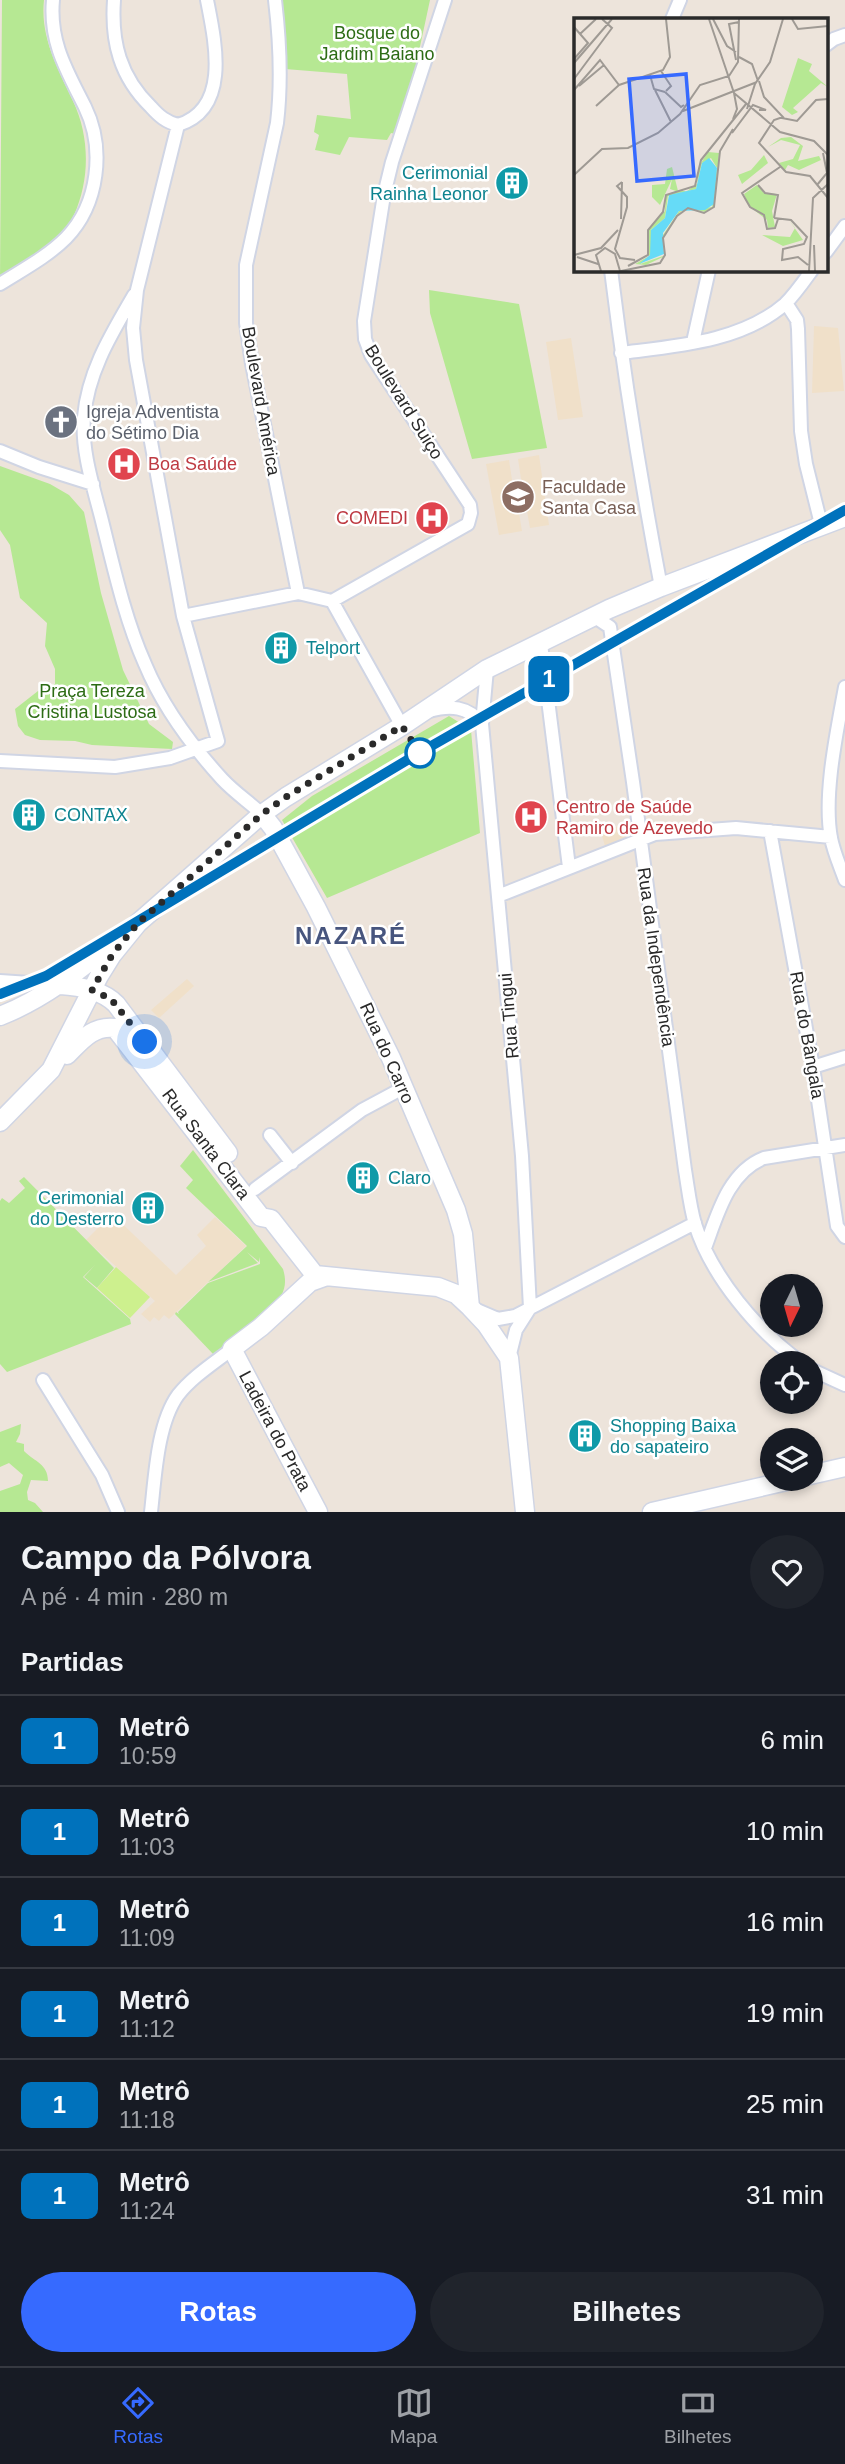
<!DOCTYPE html>
<html lang="pt">
<meta charset="utf-8">
<style>
body{margin:0;font-family:Arial,sans-serif;background:#20242c;color:#f1f3f6;height:100vh;display:flex;flex-direction:column;font-size:26px;white-space:nowrap}
*{box-sizing:border-box;margin:0}
p{font-size:23px;color:#9ea1a6}
.icon{flex:none;width:38px;height:38px;fill:none;stroke:currentColor;stroke-width:2;stroke-linecap:round;stroke-linejoin:round}
.map{position:relative;height:1512px;overflow:hidden}
.drawer{display:flex;flex-direction:column;background:#171b24;flex:1}
.drawer>*{flex:none}
.badge{padding:0 14px;border-radius:10px;font-size:24px;line-height:46px}
.needle{width:46px;rotate:185deg}
.fabs{position:absolute;left:760px;top:1274px;display:grid;gap:14px}
.fabs a{display:grid;place-items:center;width:63px;height:63px;border-radius:50%;background:#171b24;box-shadow:0 4px 10px #0003;font-size:35px}
.you{position:absolute;width:35px;height:35px;margin:-18px;border:5px solid #fff;border-radius:50%;background:#1a73e8;box-shadow:0 0 0 10px #1a73e833}
.map>.badge{position:absolute;translate:-50% -50%;box-shadow:0 0 0 4px #fff}
h2{padding:0 21px;font-size:26px;line-height:63px}
.round{display:grid;place-items:center;flex:none;width:74px;height:74px;border-radius:37px;background:#20242c}
.overview{display:flex;align-items:center;justify-content:space-between;height:119px;padding:0 21px}
h1{font-size:33px;font-weight:700;line-height:52px}
.button{display:flex;gap:14px;margin-top:auto;padding:14px 21px}
.button a{flex:1;height:80px;border-radius:42px;background:#366aff;color:#fff;font-size:28px;font-weight:700;line-height:80px;text-align:center}
.button a+a{background:#20242c;color:#f1f3f6}
ul{padding:0;list-style:none}
li{display:flex;align-items:center;gap:21px;height:91px;padding:0 21px;border-top:2px solid #363941}
li div{flex:1}
li b{display:block;font-size:26px}
li em{font-style:normal}
li .badge{min-width:77px;font-weight:700;text-align:center}
.tabs{display:flex;justify-content:space-around;align-items:center;height:98px;border-top:2px solid #363941;background:#171b24;font-size:19px;color:#9ea1a6}
.tabs a{display:grid;justify-items:center;gap:4px}
.tabs .selected{color:#366aff}
.map>svg:first-child{display:block}
.education{fill:#f0e0c9}
.green{fill:#b6e893}
.pitch{fill:#cdf08e}
.lines{fill:none;stroke-linecap:round;stroke-linejoin:round}
.street-casing{stroke:#d0d5e4;stroke-width:16}
.secondary-casing{stroke:#d0d5e4;stroke-width:21}
.street{stroke:#fff;stroke-width:12}
.secondary{stroke:#fff;stroke-width:18}
.line-casing{stroke:#fff;stroke-width:16}
.line{stroke:#0072bc;stroke-width:10}
.walk{stroke:#2a2a2a;stroke-width:7;stroke-dasharray:0 12.6}
.stop-dot{fill:#fff;stroke:#0072bc;stroke-width:3.5}
.labels{text-anchor:middle;stroke-width:5;stroke-linejoin:round;paint-order:stroke}
.park-label{font-size:18px;fill:#2d6c15;stroke:#fff}
.culture-label{font-size:18px;fill:#0d838f;stroke:#fff;text-anchor:start}
.street-label{font-size:18px;fill:#2a2a2a;stroke:#fff}
.worship-label{font-size:18px;fill:#5b616d;stroke:#fff;text-anchor:start}
.health-label{font-size:18px;fill:#be3a42;stroke:#fff;text-anchor:start}
.education-label{font-size:18px;fill:#785e54;stroke:#fff;text-anchor:start}
.district-label{font-size:24px;font-weight:bold;letter-spacing:2px;fill:#47557e;stroke:#fff}
.inset-road{fill:none;stroke:#9f9a94;stroke-width:2}
.view{fill:#366aff;fill-opacity:0.15;stroke:#366aff;stroke-width:3.5}
.inset-edge{fill:none;stroke:#2a2a2a;stroke-width:3.5}
</style>
<div class="map">
<svg width="845" height="1512" viewBox="0 0 845 1512">
<rect width="100%" height="100%" fill="#ede4db"/>
<!-- education -->
<path class="education" d="M814,326L838,328L844,391L812,393Z
M571,338L583,417L558,420L546,342Z
M539,455L549,525L530,528L525,500L517,501L522,531L499,535L486,464L509,460L514,493L523,492L518,459Z
M627,823L631,835L605,846L601,832Z
M187,979L194,986L159,1018L151,1010Z
M112,1214L176,1275L206,1246L197,1235L215,1217L246,1246L169,1319L164,1315L159,1321L154,1317L150,1322L141,1314L155,1301L86,1240Z"/>
<!-- green -->
<path class="green" d="M2,0H44C40,38 58,68 73,101C90,137 90,179 74,215C71,221 68,228 64,233C45,252 22,267 0,282Z
M280,0H430L401,135L391,133L387,140L349,137L340,155L315,150L319,135L314,132L317,115L351,119L347,74L285,69Z
M429,290L519,304L547,448L472,459L430,313Z
M0,466L50,484L69,495L84,512L101,593L123,670L149,724L173,742L172,749L92,745L75,741L40,740L25,735L18,726L15,709L38,691L55,684V669L45,646L47,623L20,598L10,545L0,530Z
M449,716L471,730L480,833L327,898L282,820L312,796Z
M193,1150L283,1269C286,1279 286,1287 281,1296C274,1309 229,1343 214,1355L175,1314L176,1312L179,1314L178,1312L208,1283L260,1264V1257L259,1262L247,1252L258,1263L208,1282L247,1246L186,1188L193,1180L180,1166Z
M24,1177L114,1268L97,1288L84,1277L95,1265L83,1277L130,1319L131,1324L7,1372L0,1364V1201L2,1198L9,1203L25,1188L19,1181Z
M21,1424L20,1434L16,1442L24,1444V1451C35,1462 48,1464 48,1481L31,1480L27,1492L28,1500L35,1503L43,1512H0V1491L20,1484L23,1475L9,1463L0,1467V1432Z"/>
<!-- pitch -->
<path class="pitch" d="M116,1267L150,1297L130,1318L97,1288Z"/>
<g class="lines">
<!-- street casing -->
<g class="street-casing">
<path id="street" d="M114,0C111,42 120,77 151,107C159,116 166,122 178,125C231,109 215,41 207,0
M275,0C280,42 282,81 277,123L246,265V323L252,364L298,593
M672,19L680,0
M826,45L834,39L845,35
M826,252L845,226
M611,270C624,376 641,482 661,587
M0,284C22,270 47,257 66,238C99,204 105,148 85,107C67,71 49,42 53,0
M134,295C112,333 88,371 84,417C81,451 94,489 102,521C114,569 125,619 145,664C162,705 192,746 222,779C234,792 249,802 262,814
M786,303L797,320L798,329L801,431L806,464L822,528
M693,342L709,270
M621,353C677,346 741,342 785,304C795,294 804,281 812,270
M0,451L39,467L93,484
M332,601L468,524L471,513L470,505L371,355L365,339L364,321L384,195L392,162L445,0
M183,616L298,593L332,601L402,726
M595,617L610,627L633,782L685,1170C688,1188 690,1207 695,1224C711,1276 758,1332 802,1363
M541,644L569,867
M487,669L482,724L522,1156L530,1308L516,1330L509,1358
M845,687C837,731 823,795 831,838C834,853 840,866 845,880
M429,711C450,705 468,706 482,724
M0,761L115,767L170,758L218,741L183,616L136,360L133,328L137,290L178,125
M770,831L813,1067L837,1226L845,1237
M498,896L655,834L736,828L831,837
M0,981L60,985
M813,1067L845,1057
M270,1135L292,1163
M255,1189L362,1110L403,1088
M705,1248C717,1216 728,1172 764,1158L845,1145
M477,1310L498,1319L515,1316L695,1223
M810,1369L845,1385
M43,1380L102,1475L118,1512
M151,1512C155,1478 157,1424 178,1395C192,1377 214,1363 232,1349"/>
</g>
<!-- secondary casing -->
<g class="secondary-casing">
<path id="secondary" d="M262,814L273,828L316,907L391,1058L456,1210L463,1234L470,1307
M60,985C80,986 102,990 116,1004L228,1153
M0,1016C44,999 78,971 114,942
M67,1055C81,1041 93,1025 115,1028L261,1217L271,1219L315,1275L438,1287L456,1294L470,1307L486,1324L509,1358L525,1512
M0,1122L51,1070L99,976L112,955L138,923L262,814L286,797L402,726L487,669L609,609L661,587L845,517
M810,1475L845,1467
M318,1512L232,1349L261,1327L310,1282L324,1277
M652,1512L795,1479"/>
</g>
<!-- street -->
<use href="#street" class="street"/>
<!-- secondary -->
<use href="#secondary" class="secondary"/>
</g>
<g class="lines">
<!-- line casing -->
<g class="line-casing">
<path id="line" d="M0,994L46,976L419,753L845,510"/>
</g>
<!-- line -->
<use href="#line" class="line"/>
<!-- walk -->
<path class="walk" d="M145,1042L111,999L92,990L112,955L138,923L262,814L286,797L402,726L420,753"/>
</g>
<!-- icons -->
<defs>
<g id="building-disc" transform="scale(1.75)"><circle r="9.5" fill="#0f9aa8" stroke="#fff"/><path d="M-4-6H4V6H1V3H-1V6H-4ZM-2.5-4.3h1.7v1.8h-1.7ZM.8-4.3h1.7v1.8H.8ZM-2.5-1h1.7V.8h-1.7ZM.8-1h1.7V.8H.8Z" fill="#fff"/></g>
<g id="church-disc" transform="scale(1.75)"><circle r="9.5" fill="#6b7280" stroke="#fff"/><path d="M-1.2-6h2.4v3.5h3.3v2.4h-3.3V6h-2.4V-.1h-3.3v-2.4h3.3Z" fill="#fff"/></g>
<g id="hospital-disc" transform="scale(1.75)"><circle r="9.5" fill="#e0444e" stroke="#fff"/><path d="M-5-5h3v3.5h4V-5h3V5h-3V1.5h-4V5h-3Z" fill="#fff"/></g>
<g id="university-disc" transform="scale(1.75)"><circle r="9.5" fill="#8d6e63" stroke="#fff"/><path d="M0-5L7-2L0 1L-7-2ZM-4 1L0 2.5L4 1V4Q0 6-4 4Z" fill="#fff"/></g>
</defs>
<g fill-rule="evenodd">
<use href="#building-disc" x="512" y="183"/>
<use href="#church-disc" x="61" y="422"/>
<use href="#hospital-disc" x="124" y="464"/>
<use href="#university-disc" x="518" y="497"/>
<use href="#hospital-disc" x="432" y="518"/>
<use href="#building-disc" x="281" y="648"/>
<use href="#building-disc" x="29" y="815"/>
<use href="#hospital-disc" x="531" y="817"/>
<use href="#building-disc" x="363" y="1178"/>
<use href="#building-disc" x="148" y="1208"/>
<use href="#building-disc" x="585" y="1436"/>
</g>
<!-- markers -->
<circle class="stop-dot" cx="420" cy="753" r="14"/>
<g class="labels">
<!-- park labels -->
<g class="park-label">
<text x="377" y="39">Bosque do<tspan x="377" dy="21">Jardim Baiano</tspan></text>
<text x="92" y="697">Praça Tereza<tspan x="92" dy="21">Cristina Lustosa</tspan></text>
</g>
<!-- culture labels -->
<g class="culture-label">
<text x="488" y="179" text-anchor="end">Cerimonial<tspan x="488" dy="21">Rainha Leonor</tspan></text>
<text x="306" y="654">Telport</text>
<text x="54" y="821">CONTAX</text>
<text x="388" y="1184">Claro</text>
<text x="124" y="1204" text-anchor="end">Cerimonial<tspan x="124" dy="21">do Desterro</tspan></text>
<text x="610" y="1432">Shopping Baixa<tspan x="610" dy="21">do sapateiro</tspan></text>
</g>
<!-- street labels -->
<g class="street-label">
<text transform="translate(261 401) rotate(80)" y="6">Boulevard América</text>
<text transform="translate(404 402) rotate(58)" y="6">Boulevard Suiço</text>
<text transform="translate(656 957) rotate(82)" y="6">Rua da Independência</text>
<text transform="translate(509 1016) rotate(-95)" y="6">Rua Tingui</text>
<text transform="translate(807 1035) rotate(80)" y="6">Rua do Bângala</text>
<text transform="translate(387 1053) rotate(66)" y="6">Rua do Carro</text>
<text transform="translate(206 1144) rotate(53)" y="6">Rua Santa Clara</text>
<text transform="translate(275 1431) rotate(62)" y="6">Ladeira do Prata</text>
</g>
<!-- worship labels -->
<g class="worship-label">
<text x="86" y="418">Igreja Adventista<tspan x="86" dy="21">do Sétimo Dia</tspan></text>
</g>
<!-- health labels -->
<g class="health-label">
<text x="148" y="470">Boa Saúde</text>
<text x="408" y="524" text-anchor="end">COMEDI</text>
<text x="556" y="813">Centro de Saúde<tspan x="556" dy="21">Ramiro de Azevedo</tspan></text>
</g>
<!-- education labels -->
<g class="education-label">
<text x="542" y="493">Faculdade<tspan x="542" dy="21">Santa Casa</tspan></text>
</g>
<!-- district labels -->
<g class="district-label">
<text x="351" y="944">NAZARÉ</text>
</g>
</g>
<!-- overview -->
<g transform="translate(574 18)">
<rect width="254" height="254" fill="#ede4db"/>
<path d="M224,40L238,46L235,53L254,69L247,65L219,90L224,94L218,97L208,89ZM217,119L229,128L224,143L245,138L247,142L225,152L214,147L211,152L205,145L219,141L226,127L207,122L194,129L207,120ZM134,134L145,135L140,188L131,194L115,190L106,194L88,220L89,239L72,247L61,246L75,238V211L91,193L92,177L102,173L96,171L98,161L86,187L78,179V167L91,166L93,151L98,149L104,173H113L123,166L125,148ZM137,140L143,150L138,189L105,193L87,220L89,238L66,246L77,236V212L91,200L94,178L122,171L128,145ZM190,137L194,145L168,166L164,157L177,152ZM183,167L190,175L203,176L198,193L201,209L194,210L193,202L175,188L170,176ZM215,202L229,222L209,228L188,217L216,219L221,210Z" fill="#b6e893" fill-rule="evenodd"/>
<path d="M135,140L143,150L140,186L131,192L105,193L89,215L90,236L65,246L76,237L77,212L91,200L95,177L122,171L128,145Z" fill="#66dbf7"/>
<path class="inset-road" d="M135,1L160,75L163,91L159,101M139,1L153,28L162,34M218,1L224,11L254,8M0,9L14,25L0,41M6,16L22,1M165,39L178,46L184,63M162,42L155,6L165,4M0,45L38,1M87,53L97,68L92,73M76,57L80,71L91,74M0,61L38,10L28,1M185,63L190,79L209,99L200,102L185,125L212,154L236,158L254,180M5,68L30,47M0,72L26,42L45,67L89,52L96,39L92,1M81,72L97,104M91,74L107,89L110,87M160,75L206,114L240,123L254,137M22,88L45,67M173,91L181,66L196,44L209,1M109,93L183,64M208,100L223,103L242,82L254,81M158,115L179,87L192,92H185M0,157L28,131L54,130L84,115L106,96L126,67L155,58L164,44L165,1M48,164L43,168L53,179V189L41,231L46,240L61,242M184,167L191,175L204,177L200,200M243,167L253,155L249,135M200,200L217,202L233,219L230,226L209,231L208,242L224,239L234,247M47,201L48,164M204,201L201,210L193,211L190,197L176,189L168,175L206,149M240,227L241,253M0,237L27,230L44,212M3,239L24,246M54,248L74,237V212L89,194L92,177L121,168L127,142L172,86M27,253L22,237L31,230L41,236L46,253M47,253L86,245L91,237L89,220L103,198L114,190L130,195L140,189L146,133L159,111M235,253L239,180L254,166"/>
<path class="view" d="M112,56L120,158L63,163L55,61Z"/>
<rect width="254" height="254" class="inset-edge"/>
</g>
</svg>
<div class="fabs">
<a><svg class="needle" viewBox="-14 -14 28 28"><path d="M0-13l5 13h-10z" fill="#e53935"/><path d="M0 13l5-13h-10z" fill="#9ea1a6"/></svg></a>
<a><svg class="icon" aria-label="locate" viewBox="0 0 24 24"><circle cx="12" cy="12" r="6"/><path d="M12 2v4M12 18v4M2 12h4M18 12h4"/></svg></a>
<a><svg class="icon" aria-label="layers" viewBox="0 0 24 24"><path d="M12 4l9 5-9 5-9-5zM3 14l9 5 9-5"/></svg></a>
</div>
<div class="you" style="left:145px;top:1042px"></div>
<b class="badge" style="left:549px;top:679px;background:#0072bc;color:#fff">1</b>
</div>
<section class="drawer">
<div class="overview"><div><h1>Campo da Pólvora</h1><p>A pé · 4 min · 280 m</p></div><a class="round"><svg class="icon" aria-label="heart" viewBox="0 0 24 24"><path d="M12 20l-8-8c-3-5 5-10 8-4 3-6 11-1 8 4z"/></svg></a></div>
<h2>Partidas</h2>
<ul>
<li><span class="badge" style="background:#0072bc;color:#fff">1</span><div><b>Metrô</b><p>10:59</p></div><em>6 min</em></li>
<li><span class="badge" style="background:#0072bc;color:#fff">1</span><div><b>Metrô</b><p>11:03</p></div><em>10 min</em></li>
<li><span class="badge" style="background:#0072bc;color:#fff">1</span><div><b>Metrô</b><p>11:09</p></div><em>16 min</em></li>
<li><span class="badge" style="background:#0072bc;color:#fff">1</span><div><b>Metrô</b><p>11:12</p></div><em>19 min</em></li>
<li><span class="badge" style="background:#0072bc;color:#fff">1</span><div><b>Metrô</b><p>11:18</p></div><em>25 min</em></li>
<li><span class="badge" style="background:#0072bc;color:#fff">1</span><div><b>Metrô</b><p>11:24</p></div><em>31 min</em></li>
</ul>
<div class="button"><a>Rotas</a><a>Bilhetes</a></div>
</section>
<nav class="tabs">
<a class="selected"><svg class="icon" aria-label="directions" viewBox="0 0 24 24"><path d="M12 3l9 9-9 9-9-9zM9 14v-3h6M13 9l2 2-2 2"/></svg>Rotas</a>
<a><svg class="icon" aria-label="map" viewBox="0 0 24 24"><path d="M3 6l6-2 6 2 6-2v14l-6 2-6-2-6 2zM9 4v14M15 6v14"/></svg>Mapa</a>
<a><svg class="icon" aria-label="tickets" viewBox="0 0 24 24"><path d="M3 7h18v10H3zM15 7v10"/></svg>Bilhetes</a>
</nav>
